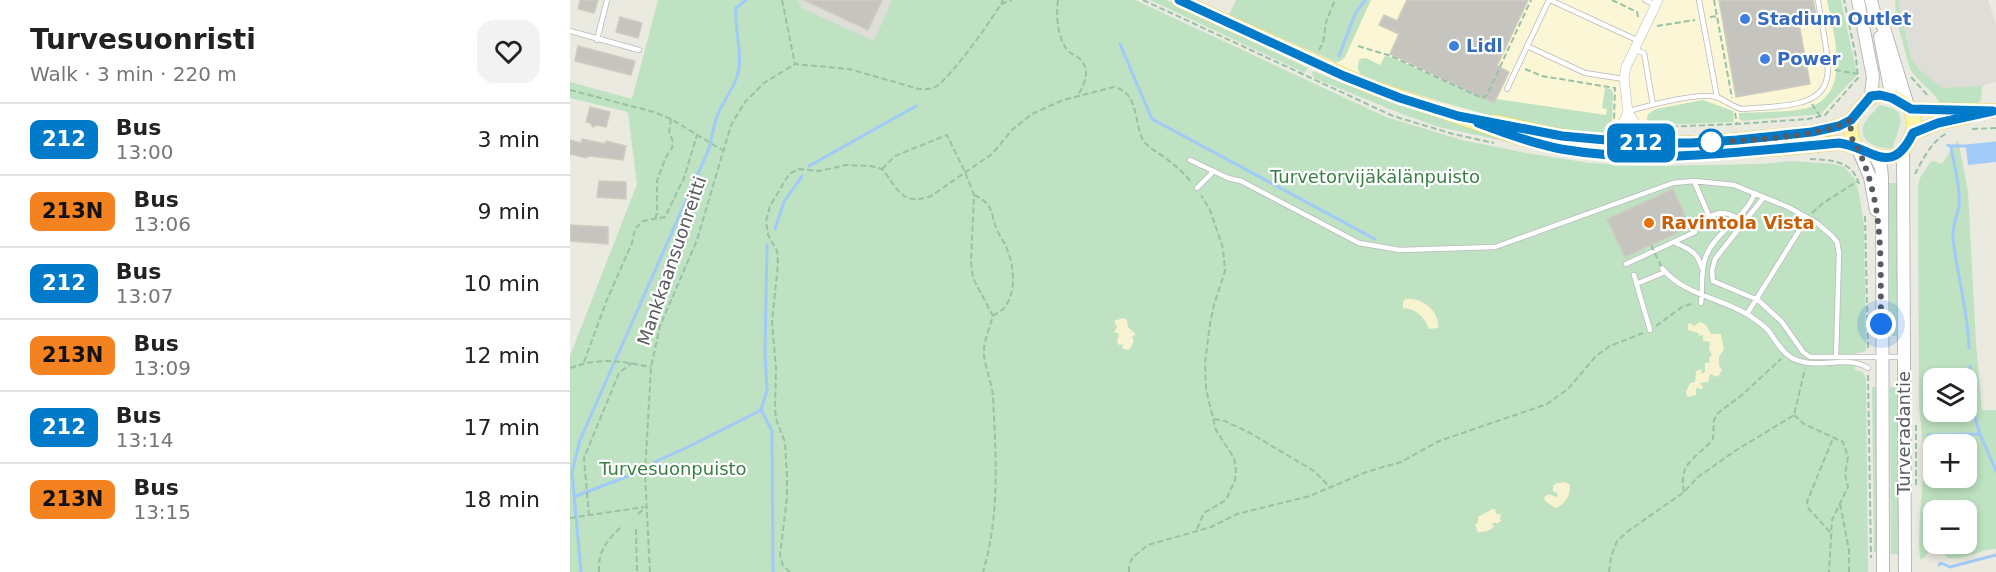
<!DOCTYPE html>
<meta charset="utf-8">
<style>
body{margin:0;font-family:"DejaVu Sans",sans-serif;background:#f2f2f2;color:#222;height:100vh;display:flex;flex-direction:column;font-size:22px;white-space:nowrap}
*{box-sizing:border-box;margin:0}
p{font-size:20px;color:#767676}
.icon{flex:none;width:33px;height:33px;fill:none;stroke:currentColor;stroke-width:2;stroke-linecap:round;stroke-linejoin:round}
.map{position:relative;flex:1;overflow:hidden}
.details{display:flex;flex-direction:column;background:#fff;width:570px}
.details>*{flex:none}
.badge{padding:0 12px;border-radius:9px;font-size:21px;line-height:39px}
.controls{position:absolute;left:1353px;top:368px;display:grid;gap:12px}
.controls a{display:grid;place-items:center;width:54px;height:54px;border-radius:12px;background:#fff;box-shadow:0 3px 9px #0003;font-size:30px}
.you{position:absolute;width:30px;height:30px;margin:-15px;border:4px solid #fff;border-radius:50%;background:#1a73e8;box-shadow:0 0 0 9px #1a73e833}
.map>.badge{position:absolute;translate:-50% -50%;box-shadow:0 0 0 3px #fff}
.round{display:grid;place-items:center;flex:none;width:63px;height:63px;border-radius:18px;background:#f2f2f2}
.summary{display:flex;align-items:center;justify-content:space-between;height:102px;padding:0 30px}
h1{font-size:28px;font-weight:600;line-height:45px}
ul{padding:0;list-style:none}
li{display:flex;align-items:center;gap:18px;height:72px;padding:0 30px;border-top:2px solid #e0e0e0}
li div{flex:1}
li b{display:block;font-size:22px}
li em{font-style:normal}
li .badge{min-width:66px;font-weight:700;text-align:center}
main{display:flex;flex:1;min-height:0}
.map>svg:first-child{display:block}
.commercial{fill:#fbf6d5}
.industrial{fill:#dfddd8}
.green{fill:#bee2c2;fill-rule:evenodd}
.sand{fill:#f7f2cf}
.water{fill:#a2caf9}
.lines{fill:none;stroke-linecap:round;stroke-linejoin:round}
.stream{stroke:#a2caf9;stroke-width:3}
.building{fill:#c6c4be;stroke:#cfccbf;stroke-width:1.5}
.service-casing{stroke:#b8b9be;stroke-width:6}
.minor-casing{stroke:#b8b9be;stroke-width:10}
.secondary-casing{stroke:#b6b8be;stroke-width:14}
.primary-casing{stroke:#e8d05c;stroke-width:15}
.path{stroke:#98c2a8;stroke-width:2;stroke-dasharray:6 3;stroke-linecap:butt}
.service{stroke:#fff;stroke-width:4.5}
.minor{stroke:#fff;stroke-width:9}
.secondary{stroke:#fff;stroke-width:12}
.primary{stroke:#faf5a7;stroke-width:14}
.path-bridge{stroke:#98c2a8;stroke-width:2;stroke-dasharray:6 3;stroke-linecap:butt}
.line-casing{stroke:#fff;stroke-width:14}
.line{stroke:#007ac9;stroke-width:9}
.walk{stroke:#595b60;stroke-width:6;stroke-dasharray:0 10.8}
.shop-dot{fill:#3f7fe0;stroke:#fff;stroke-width:2}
.stop-dot{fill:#fff;stroke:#007ac9;stroke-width:3}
.food-dot{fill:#e8710a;stroke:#fff;stroke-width:2}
.labels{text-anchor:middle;stroke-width:4.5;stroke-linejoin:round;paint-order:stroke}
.shop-label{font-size:18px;font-weight:bold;fill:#366cbe;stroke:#fff;text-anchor:start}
.park-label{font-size:18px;fill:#397f44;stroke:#fff}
.food-label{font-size:18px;font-weight:bold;fill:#c56008;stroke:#fff;text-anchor:start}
.street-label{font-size:18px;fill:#595b60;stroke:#fff}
</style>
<main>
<section class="details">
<div class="summary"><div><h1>Turvesuonristi</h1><p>Walk · 3 min · 220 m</p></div><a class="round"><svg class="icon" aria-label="heart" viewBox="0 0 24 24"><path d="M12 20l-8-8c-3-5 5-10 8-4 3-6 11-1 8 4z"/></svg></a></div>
<ul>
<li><span class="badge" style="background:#007ac9;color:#fff">212</span><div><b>Bus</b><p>13:00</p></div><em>3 min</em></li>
<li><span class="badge" style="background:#f58220;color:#111">213N</span><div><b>Bus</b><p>13:06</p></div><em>9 min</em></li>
<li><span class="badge" style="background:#007ac9;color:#fff">212</span><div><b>Bus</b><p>13:07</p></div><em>10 min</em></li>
<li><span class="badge" style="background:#f58220;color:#111">213N</span><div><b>Bus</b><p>13:09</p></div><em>12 min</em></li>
<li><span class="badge" style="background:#007ac9;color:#fff">212</span><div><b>Bus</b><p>13:14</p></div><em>17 min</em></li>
<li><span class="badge" style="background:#f58220;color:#111">213N</span><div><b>Bus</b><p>13:15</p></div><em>18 min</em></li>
</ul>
</section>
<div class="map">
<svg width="1426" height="572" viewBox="0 0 1426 572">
<rect width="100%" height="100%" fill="#ebeae0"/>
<!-- commercial -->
<path class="commercial" d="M801,0H1271L1286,69V76L1257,109L1251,114L1241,115L1164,122L1090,125L1076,124L1060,127L1048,121L1040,131L899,111L859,99L765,64L775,57Z"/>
<!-- industrial -->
<path class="industrial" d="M228,0H322L304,41L232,8Z
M1328,0H1418L1426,24V82L1412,86L1372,89L1350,70L1341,59Z"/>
<!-- green -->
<path class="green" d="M88,0H228L232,8L304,41L322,0H565L816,117L892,140L956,153L1020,163L1080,166L1191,164L1222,161L1264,164L1274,167L1280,173L1285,179L1289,194L1294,224L1296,350L1294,352L1286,353L1285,370L1293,372L1296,379L1298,572H0V356L67,184L58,112L0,98V82L62,99Z
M580,0H596L738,68L735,73Z
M666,0H801L775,57L771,61L766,62L659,15Z
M1257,0H1271L1286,69V76L1251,114L1172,121L1169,119V113C1188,112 1227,113 1243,106C1282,88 1263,32 1257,0Z
M1325,0H1328L1341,59L1350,70L1372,88L1412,86L1411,100L1407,104L1371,106C1365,91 1349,83 1340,69L1326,18Z
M815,56L821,57L924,103L926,99L1036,115L1037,109L1032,108L1035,88L1041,89L1043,92L1042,125L1044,127C1041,130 1037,133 1033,135C1022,138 1007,133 996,131C925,120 858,99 791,75C787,69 787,65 790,59L796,58L810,65Z
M743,71L820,102L957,144V146L869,127L832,114L744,78L742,73Z
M1133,100L1163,111L1164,122L1090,125L1076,124L1078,114L1086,109Z
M1309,105C1344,110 1327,127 1323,148C1310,149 1287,143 1294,124C1297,117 1305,112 1309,105Z
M1388,140L1398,191L1406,344L1412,410H1426V549C1409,549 1394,561 1377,558L1368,543H1396V510H1364L1365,543L1354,558L1350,559C1347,530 1352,502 1353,473C1354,451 1352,429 1349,407L1348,187L1350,178L1360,162L1364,161L1372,164ZM1364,378H1396V411H1364ZM1364,444H1396V477H1364Z
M1319,183H1327L1329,336H1320Z
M1302,387H1308L1309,552H1304Z
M1320,387H1328L1330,554H1321Z"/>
<!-- sand -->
<path class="sand" d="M836,299C852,297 870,311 868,328L859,329C855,317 846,309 833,308V301Z
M553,318L557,320L558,327L566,334L562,337L564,341L560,349L556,350L552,348L553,344L549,345L547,342L549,334L544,332L547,327L544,321Z
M1130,322L1136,325L1141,334H1151L1154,349L1149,357V366L1152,370L1148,377L1140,374L1138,382L1130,383L1133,387L1132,389L1126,388V395L1117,397L1116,392L1120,383L1125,382L1126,371L1131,369L1132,370L1131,374L1135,372V363L1140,362L1139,358L1142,355L1139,349L1140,342L1133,341V335L1129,336L1128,333L1118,330V324L1120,323L1124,326Z
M995,482L1000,485C1001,494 995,506 985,508L975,501L974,497L979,494L986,497L988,494L983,491V486L987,483Z
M922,509H925L926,514H931L930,519L931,521L928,523H922L924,527C921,530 913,533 908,532L905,525L908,522V517Z"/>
<!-- water -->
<path class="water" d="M1426,143V162L1398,165L1396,146Z"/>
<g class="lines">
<!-- stream -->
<path class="stream" d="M550,44L582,119L805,239
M769,56L785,14L795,0
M1378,145L1381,147C1384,165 1391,188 1389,206C1387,217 1382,226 1383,238C1387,275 1398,311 1399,348
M1380,146H1396L1426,143
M239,166L346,106
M205,229L214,202L232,176
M1400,366L1402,408L1410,434L1426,471
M191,410L202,431L203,572
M1358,435L1410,434
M6,496L69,472L89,460L120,446L191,410L197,390L195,352L197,245
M1369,565L1371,563L1380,567L1426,555
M11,572L2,472L10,440L138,151C142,140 143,129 146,119C151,103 164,90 168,73C173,54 164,29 166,8L176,0"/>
</g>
<!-- building -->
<path class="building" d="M10,0H28L24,13L8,9Z
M234,0H312L298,30Z
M837,0H958L927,66L939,72L924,103L820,54L829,34L809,25L814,15L827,21Z
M1149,0H1243L1247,21L1229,24L1240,84L1166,97Z
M50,17L72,23L68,38L46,32Z
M8,46L65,61L61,75L5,61Z
M20,107L40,112L36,127L27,125L23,127L20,123L16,122Z
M12,139L36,144V141L56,146L53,160L19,156L16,158L0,154V140L11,143Z
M29,181L56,182V199L27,197Z
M1103,189L1120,227L1055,257L1037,219Z
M0,225L38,227V244L0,241Z"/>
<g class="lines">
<!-- service casing -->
<g class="service-casing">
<path id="service" d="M980,0L1069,41
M1075,0L1086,5
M1129,0L1147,97
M0,31L69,50
M27,40L37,0
M957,46L1015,73L1054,79
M1065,50L1074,53L1083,105
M937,89L979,0
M1059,111C1077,106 1129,92 1146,97C1156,100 1162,107 1172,109C1191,107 1213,108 1232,102C1264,93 1259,67 1255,41C1253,28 1250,14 1248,0
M620,160L658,178L671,181L789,243L830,250L925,247L1103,183L1124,181
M627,188L644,171
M1194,197L1145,259L1142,271L1143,281L1188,300L1212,322L1233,352L1240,357H1266
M1139,216L1124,181L1164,185L1218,207L1247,223L1262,236L1267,242L1269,253L1266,357H1334
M1104,242C1120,250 1126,250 1132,268
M1056,264L1125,232L1127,224C1146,214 1148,208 1168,218
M1092,268C1113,295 1152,298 1180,316C1186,320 1193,325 1198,330C1205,339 1212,353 1222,358C1246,371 1276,354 1298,368
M1064,275L1080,330
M1066,284L1095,272
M1131,303C1133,288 1130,270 1136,256C1146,231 1175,219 1185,193
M1177,314L1237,218"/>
</g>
<!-- minor casing -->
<g class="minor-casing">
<path id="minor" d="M1055,146C1049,135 1052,122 1058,112
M1066,147L1069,143L1068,128L1058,112L1054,79L1056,67L1088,0"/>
</g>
<!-- secondary casing -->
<g class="secondary-casing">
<path id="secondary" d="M1288,0L1303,77L1301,96
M1301,0L1306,20
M1304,12L1314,28L1338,106
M1310,37L1322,98
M1288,149L1300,177L1306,210
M1333,150L1335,572
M1305,156L1311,167L1312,177L1313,572"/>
</g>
<!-- primary casing -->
<g class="primary-casing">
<path id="primary" d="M609,0L796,85L946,137L989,148L1059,155L1121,154L1207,149L1269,143L1286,147
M1309,95C1341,98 1353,118 1336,146C1326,162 1310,157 1295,152C1293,151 1289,150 1287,148C1285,146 1284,142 1283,140C1278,126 1281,118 1291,107C1297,100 1300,97 1309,95Z
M1341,109L1426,111
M924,122C947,126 969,132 991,136C1061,148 1135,144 1205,136C1231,133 1257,133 1281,120
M1343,133L1368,123L1397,117"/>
</g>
<!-- path -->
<path class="path" d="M212,0L225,64
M488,0C486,17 487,37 498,51C501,54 507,56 510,59C521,71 515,83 508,95
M573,0L823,116L883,134L924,143
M1042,0L1067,12L1068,17
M1144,0L1162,98
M431,4L442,0
M1140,17L1147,16
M1087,26L1125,20
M788,46L821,56L912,98L917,95L961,0
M749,50L753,43L756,22L765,0
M955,69L972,76L1045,88L1044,119
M1265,70L1288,74
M1341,77L1359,97
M0,90L84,112L101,119L152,150
M1242,104L1250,116
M1165,113L1167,124
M1078,127H1089
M1402,129L1426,128
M1089,132V127L1167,124L1238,119L1255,115L1288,78L1286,57L1274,0
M1240,159C1261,160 1282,160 1289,184
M312,169L325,156L377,135L395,172L404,195L401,263L403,278L423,316
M1345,174C1352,161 1362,140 1376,134
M404,195C427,206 419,214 428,232C431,238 435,243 437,249C444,265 447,293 434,308C432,311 426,313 423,316C419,329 413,343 414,356C416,370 422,383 423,397C426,456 430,515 413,572
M1242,213L1253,203L1288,181
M1295,216L1298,351
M85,219L87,213V181L96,157L102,148L103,142L99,131L101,119
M1086,326L1112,307L1124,303
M14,362L36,302L62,243L65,229L73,221L95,217L114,178L127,135
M0,368C31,357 50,361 81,367
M1298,375L1301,558
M1224,415L1234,424L1273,442L1278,457L1275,474L1278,487L1262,520L1259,572
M644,419L655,421L680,433L744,471L760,487
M1346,425V488
M1114,492C1108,461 1127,459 1143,439L1144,420L1148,413L1172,395L1211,359
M1270,504L1279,550V572
M68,514L76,507
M19,516L14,458L49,373L62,363
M0,518L74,507
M66,529L67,572
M627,529L634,513L656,500L665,480L666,470L664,458L646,430L636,389L635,363L640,324L644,305L655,271L653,248L640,210L631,195
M1260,532L1239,509L1237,502L1263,438
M29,572C28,551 37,540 52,526
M80,572L75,474L81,367L90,326L127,240L161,125L175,102L194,83L225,64L279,69L349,89C355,89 361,90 367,86C383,74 423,19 433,0
M220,572L213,566L210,555L217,497V477L215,442L206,419L205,408L206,369L202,322L208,264L207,251L198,235L196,221L200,206L219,174L229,169L249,171L276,165L301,166L312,169C328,188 331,207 361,196L422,154L442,130L462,114L493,100L544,87C568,92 564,120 572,138C577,148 590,153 598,160C607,167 615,174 622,183
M559,572V565L563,557L578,545L641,527L667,514L740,496L796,472L831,462L869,441L977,404L998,389L1026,356L1040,346L1073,333
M1039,572L1041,557L1047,541L1057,532L1114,492L1128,477L1165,451L1224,415L1235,369"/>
<!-- service -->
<use href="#service" class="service"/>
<!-- minor -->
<use href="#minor" class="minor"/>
<!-- secondary -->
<use href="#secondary" class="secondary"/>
<!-- primary -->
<use href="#primary" class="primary"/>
<!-- path-bridge -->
<path class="path-bridge" d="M1081,245L1092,268"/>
</g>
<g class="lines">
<!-- line casing -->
<g class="line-casing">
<path id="line" d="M609,0L774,76L830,98L888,116L992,136L1069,143H1121L1167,140L1242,132L1269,126L1281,120L1301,96L1310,95L1322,98L1341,109L1423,111L1368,123L1343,133C1321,179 1302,147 1269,143C1178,151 1082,165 991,149C962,143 935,133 908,123"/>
</g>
<!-- line -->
<use href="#line" class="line"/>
<!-- walk -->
<path class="walk" d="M1141,142C1179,140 1248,138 1281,120C1280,130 1281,142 1288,149C1315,207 1310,263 1311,324"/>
</g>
<!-- markers -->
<g class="shop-dot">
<circle cx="1175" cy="19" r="6"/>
<circle cx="884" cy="46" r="6"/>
<circle cx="1195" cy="59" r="6"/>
</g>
<circle class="stop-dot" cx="1141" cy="142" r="12"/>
<circle class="food-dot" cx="1079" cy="223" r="6"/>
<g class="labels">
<!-- shop labels -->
<g class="shop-label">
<text x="1187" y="25">Stadium Outlet</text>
<text x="896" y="52">Lidl</text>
<text x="1207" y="65">Power</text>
</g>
<!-- park labels -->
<g class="park-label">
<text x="805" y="183">Turvetorvijäkälänpuisto</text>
<text x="103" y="475">Turvesuonpuisto</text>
</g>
<!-- food labels -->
<g class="food-label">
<text x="1091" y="229">Ravintola Vista</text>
</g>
<!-- street labels -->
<g class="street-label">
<text transform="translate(102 261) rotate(-71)" y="6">Mankkaansuonreitti</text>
<text transform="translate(1334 433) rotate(-90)" y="6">Turveradantie</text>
</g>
</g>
</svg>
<div class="controls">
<a><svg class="icon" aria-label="layers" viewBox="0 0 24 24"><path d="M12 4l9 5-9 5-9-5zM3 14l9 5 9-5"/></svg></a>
<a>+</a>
<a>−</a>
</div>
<div class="you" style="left:1311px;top:324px"></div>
<b class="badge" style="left:1071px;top:143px;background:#007ac9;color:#fff">212</b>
</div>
</main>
